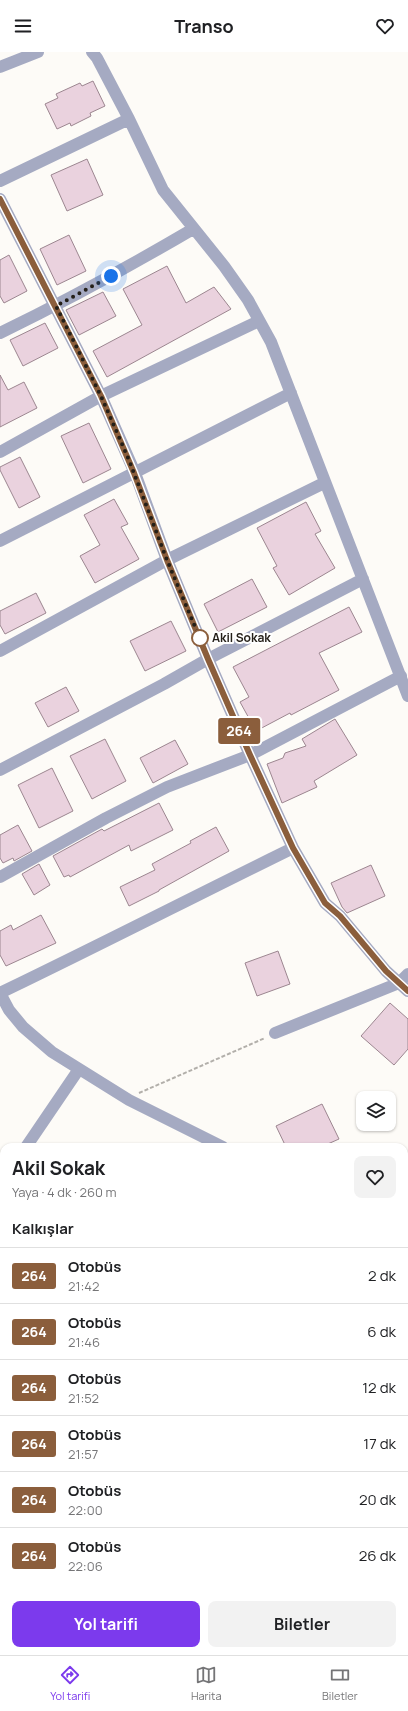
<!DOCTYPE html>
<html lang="tr">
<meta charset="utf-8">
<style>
body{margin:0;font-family:Manrope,sans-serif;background:#f2f2f2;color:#202124;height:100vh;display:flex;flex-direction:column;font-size:15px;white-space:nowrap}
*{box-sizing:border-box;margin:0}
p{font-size:13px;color:#757577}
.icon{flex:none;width:22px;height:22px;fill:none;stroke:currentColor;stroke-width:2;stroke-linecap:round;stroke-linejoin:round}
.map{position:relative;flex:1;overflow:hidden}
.side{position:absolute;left:0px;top:1091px;width:408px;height:512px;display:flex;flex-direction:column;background:#fff;border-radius:12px 12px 0 0;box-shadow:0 1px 3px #0004}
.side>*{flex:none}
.badge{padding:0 8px;border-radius:3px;font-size:14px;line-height:26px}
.fabs{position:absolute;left:356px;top:1039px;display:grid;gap:8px}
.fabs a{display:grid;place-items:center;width:40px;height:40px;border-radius:8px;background:#fff;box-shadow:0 1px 3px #0004;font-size:20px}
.you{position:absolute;width:20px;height:20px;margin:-10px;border:3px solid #fff;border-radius:50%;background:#1a73e8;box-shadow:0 0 0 6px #1a73e833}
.map>.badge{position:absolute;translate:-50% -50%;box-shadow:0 0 0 2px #fff}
h2{padding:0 12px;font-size:15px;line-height:36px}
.round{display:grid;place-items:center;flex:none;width:42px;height:42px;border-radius:8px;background:#f2f2f2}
.headline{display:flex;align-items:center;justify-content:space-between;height:68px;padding:0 12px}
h1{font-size:19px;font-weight:700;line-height:30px}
.cta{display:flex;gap:8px;margin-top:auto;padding:8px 12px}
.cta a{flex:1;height:46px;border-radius:8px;background:#7c3aed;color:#fff;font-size:16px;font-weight:700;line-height:46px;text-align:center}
.cta a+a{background:#f2f2f2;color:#202124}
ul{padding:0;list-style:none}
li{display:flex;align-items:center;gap:12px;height:56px;padding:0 12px;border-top:1px solid #e0e0e0}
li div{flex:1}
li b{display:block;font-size:15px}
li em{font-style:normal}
li .badge{min-width:44px;font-weight:700;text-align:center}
header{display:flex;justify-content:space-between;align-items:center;height:52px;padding:0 12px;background:#fff;font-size:18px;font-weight:700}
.dock{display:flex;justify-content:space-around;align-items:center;height:56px;border-top:1px solid #e0e0e0;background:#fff;font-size:11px;color:#757577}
.dock a{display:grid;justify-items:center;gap:2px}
.dock .current{color:#7c3aed}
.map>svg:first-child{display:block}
.building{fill:#ead2de;stroke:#9c8690}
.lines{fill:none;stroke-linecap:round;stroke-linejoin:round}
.path{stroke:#b2afaa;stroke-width:2;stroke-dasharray:4 2;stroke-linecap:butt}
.minor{stroke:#a5aac2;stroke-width:12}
.major{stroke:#5f668f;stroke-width:12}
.line-casing{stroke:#fff;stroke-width:9}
.line{stroke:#8b5e3c;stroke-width:6}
.walk{stroke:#241f18;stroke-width:4;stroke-dasharray:0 7.2}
.stop-dot{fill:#fff;stroke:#8b5e3c;stroke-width:2}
.labels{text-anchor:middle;stroke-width:4;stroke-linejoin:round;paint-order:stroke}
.stop-label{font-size:12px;font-weight:bold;fill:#241f18;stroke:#fff;text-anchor:start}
</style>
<header><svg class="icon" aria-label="menu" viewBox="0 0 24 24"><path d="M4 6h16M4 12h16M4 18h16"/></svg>Transo<svg class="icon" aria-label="heart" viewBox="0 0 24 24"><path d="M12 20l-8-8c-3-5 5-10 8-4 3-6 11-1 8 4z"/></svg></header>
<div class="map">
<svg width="408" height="1603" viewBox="0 0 408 1603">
<rect width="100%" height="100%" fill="#fdfbf7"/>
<!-- building -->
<path class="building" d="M93,29L105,54L90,61L91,64L71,74L70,71L57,77L45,52L58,46L56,42L80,31L82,34Z
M87,107L103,143L67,159L51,123Z
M69,183L86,219L57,233L40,197Z
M9,203L27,239L4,251L0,244V208Z
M167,214L186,251L214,235L231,257L107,325L93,299L142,273L123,237Z
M103,240L116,264L79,283L66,258Z
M45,271L58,296L23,314L10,288Z
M0,323L8,338L24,330L37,356L0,375Z
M89,371L111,417L83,431L61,384Z
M20,405L40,445L19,456L0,418V415Z
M114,447L128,472L121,475L139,507L95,531L80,504L100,493L84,463Z
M306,450L321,479L315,482L335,516L289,543L273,516L277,514L257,476Z
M252,527L267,555L218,580L204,552Z
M36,541L46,561L5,582L0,573V559Z
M349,555L362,580L319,601L339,638L291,663L290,661L256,679L240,650L249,645L233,615Z
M171,569L186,599L145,619L130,589Z
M66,635L79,659L48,675L35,651Z
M335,667L357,703L314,729L317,735L282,751L267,712L283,706L285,701L306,694L302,687Z
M105,687L126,729L92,747L70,704Z
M175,688L188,712L153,731L140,706Z
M52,716L73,759L39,776L18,733Z
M159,751L173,778L131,799L129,793L70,825L69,823L64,825L53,804L102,777L104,779Z
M18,773L32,799L14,809L13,806L3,811L0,806V783Z
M216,775L229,799L159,838V839L129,854L120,835L155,818L152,812L191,791L190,789Z
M39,812L50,833L34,843L22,822Z
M371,813L385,844L347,861L342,855L331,831Z
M41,863L56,891L6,914L0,903V879L11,873L13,878Z
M278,899L290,932L257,944L245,911Z
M390,951L408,967V997L394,1013L361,984Z
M322,1052L339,1087L321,1095H286L276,1074Z"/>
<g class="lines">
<!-- path -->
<path class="path" d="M139,1041L265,986"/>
<!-- minor -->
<path class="minor" d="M92,0L97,6L129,67L163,138L224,214L248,248L271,290L408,644
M0,15L38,0
M0,129L129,67
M0,147L101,344L135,421L167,508L208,607L250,703L293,796L325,851L340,864L386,919L408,939
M0,281C66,249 130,214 193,177
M0,400L101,344L259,269
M0,489L291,341
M0,599L167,508L324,431
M0,718L164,632L208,607L363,527
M0,825L106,766L167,735L250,703L401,624
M0,941C98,894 195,844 293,796
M0,941L9,958L23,975L52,1000L129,1048L223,1095
M275,981L399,931L408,922
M26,1095L79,1017
M0,1131L4,1126
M404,1178L408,1177
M0,1185L4,1188
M404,1267L408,1268
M0,1296L4,1299
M404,1371H408
M404,1397L408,1391
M404,1453L408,1456
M0,1476L4,1468
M0,1509L4,1511
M404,1575L408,1578
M258,1603L261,1599"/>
<!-- major -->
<path class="major" d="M0,1516L4,1517
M0,1550L4,1551
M163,1599L174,1603
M226,1599L234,1603"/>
</g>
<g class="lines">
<!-- line casing -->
<g class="line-casing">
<path id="line" d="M0,147L101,344L134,421L167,508L208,607L250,703L293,796L325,851L340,864L386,919L408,939"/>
</g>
<!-- line -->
<use href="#line" class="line"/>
<!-- walk -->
<path class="walk" d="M111,224L56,254L101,344L129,408L167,508L201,589L200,586"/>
</g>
<!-- markers -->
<circle class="stop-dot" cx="200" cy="586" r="8"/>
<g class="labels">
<!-- stop labels -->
<g class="stop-label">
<text x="212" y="590">Akil Sokak</text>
</g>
</g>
</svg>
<div class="fabs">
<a><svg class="icon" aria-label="layers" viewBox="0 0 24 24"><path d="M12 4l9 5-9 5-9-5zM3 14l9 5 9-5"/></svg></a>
</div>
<div class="you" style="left:111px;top:224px"></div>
<b class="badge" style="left:239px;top:679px;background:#8b5e3c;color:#fff">264</b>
<section class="side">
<div class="headline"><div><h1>Akil Sokak</h1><p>Yaya · 4 dk · 260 m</p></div><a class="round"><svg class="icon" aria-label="heart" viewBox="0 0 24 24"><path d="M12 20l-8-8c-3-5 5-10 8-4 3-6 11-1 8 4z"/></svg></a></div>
<h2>Kalkışlar</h2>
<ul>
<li><span class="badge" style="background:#8b5e3c;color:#fff">264</span><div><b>Otobüs</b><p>21:42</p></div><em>2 dk</em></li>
<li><span class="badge" style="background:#8b5e3c;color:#fff">264</span><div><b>Otobüs</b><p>21:46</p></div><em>6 dk</em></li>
<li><span class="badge" style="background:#8b5e3c;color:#fff">264</span><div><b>Otobüs</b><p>21:52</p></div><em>12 dk</em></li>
<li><span class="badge" style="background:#8b5e3c;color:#fff">264</span><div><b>Otobüs</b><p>21:57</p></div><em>17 dk</em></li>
<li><span class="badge" style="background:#8b5e3c;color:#fff">264</span><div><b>Otobüs</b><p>22:00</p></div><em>20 dk</em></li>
<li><span class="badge" style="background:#8b5e3c;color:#fff">264</span><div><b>Otobüs</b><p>22:06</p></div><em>26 dk</em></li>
</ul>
<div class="cta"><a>Yol tarifi</a><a>Biletler</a></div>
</section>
</div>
<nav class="dock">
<a class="current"><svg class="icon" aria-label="directions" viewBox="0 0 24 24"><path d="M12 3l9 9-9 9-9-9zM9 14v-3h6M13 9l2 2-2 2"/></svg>Yol tarifi</a>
<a><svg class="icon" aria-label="map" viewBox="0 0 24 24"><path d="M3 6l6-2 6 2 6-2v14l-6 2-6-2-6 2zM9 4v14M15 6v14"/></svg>Harita</a>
<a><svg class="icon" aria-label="tickets" viewBox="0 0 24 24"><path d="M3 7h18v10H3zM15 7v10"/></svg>Biletler</a>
</nav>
